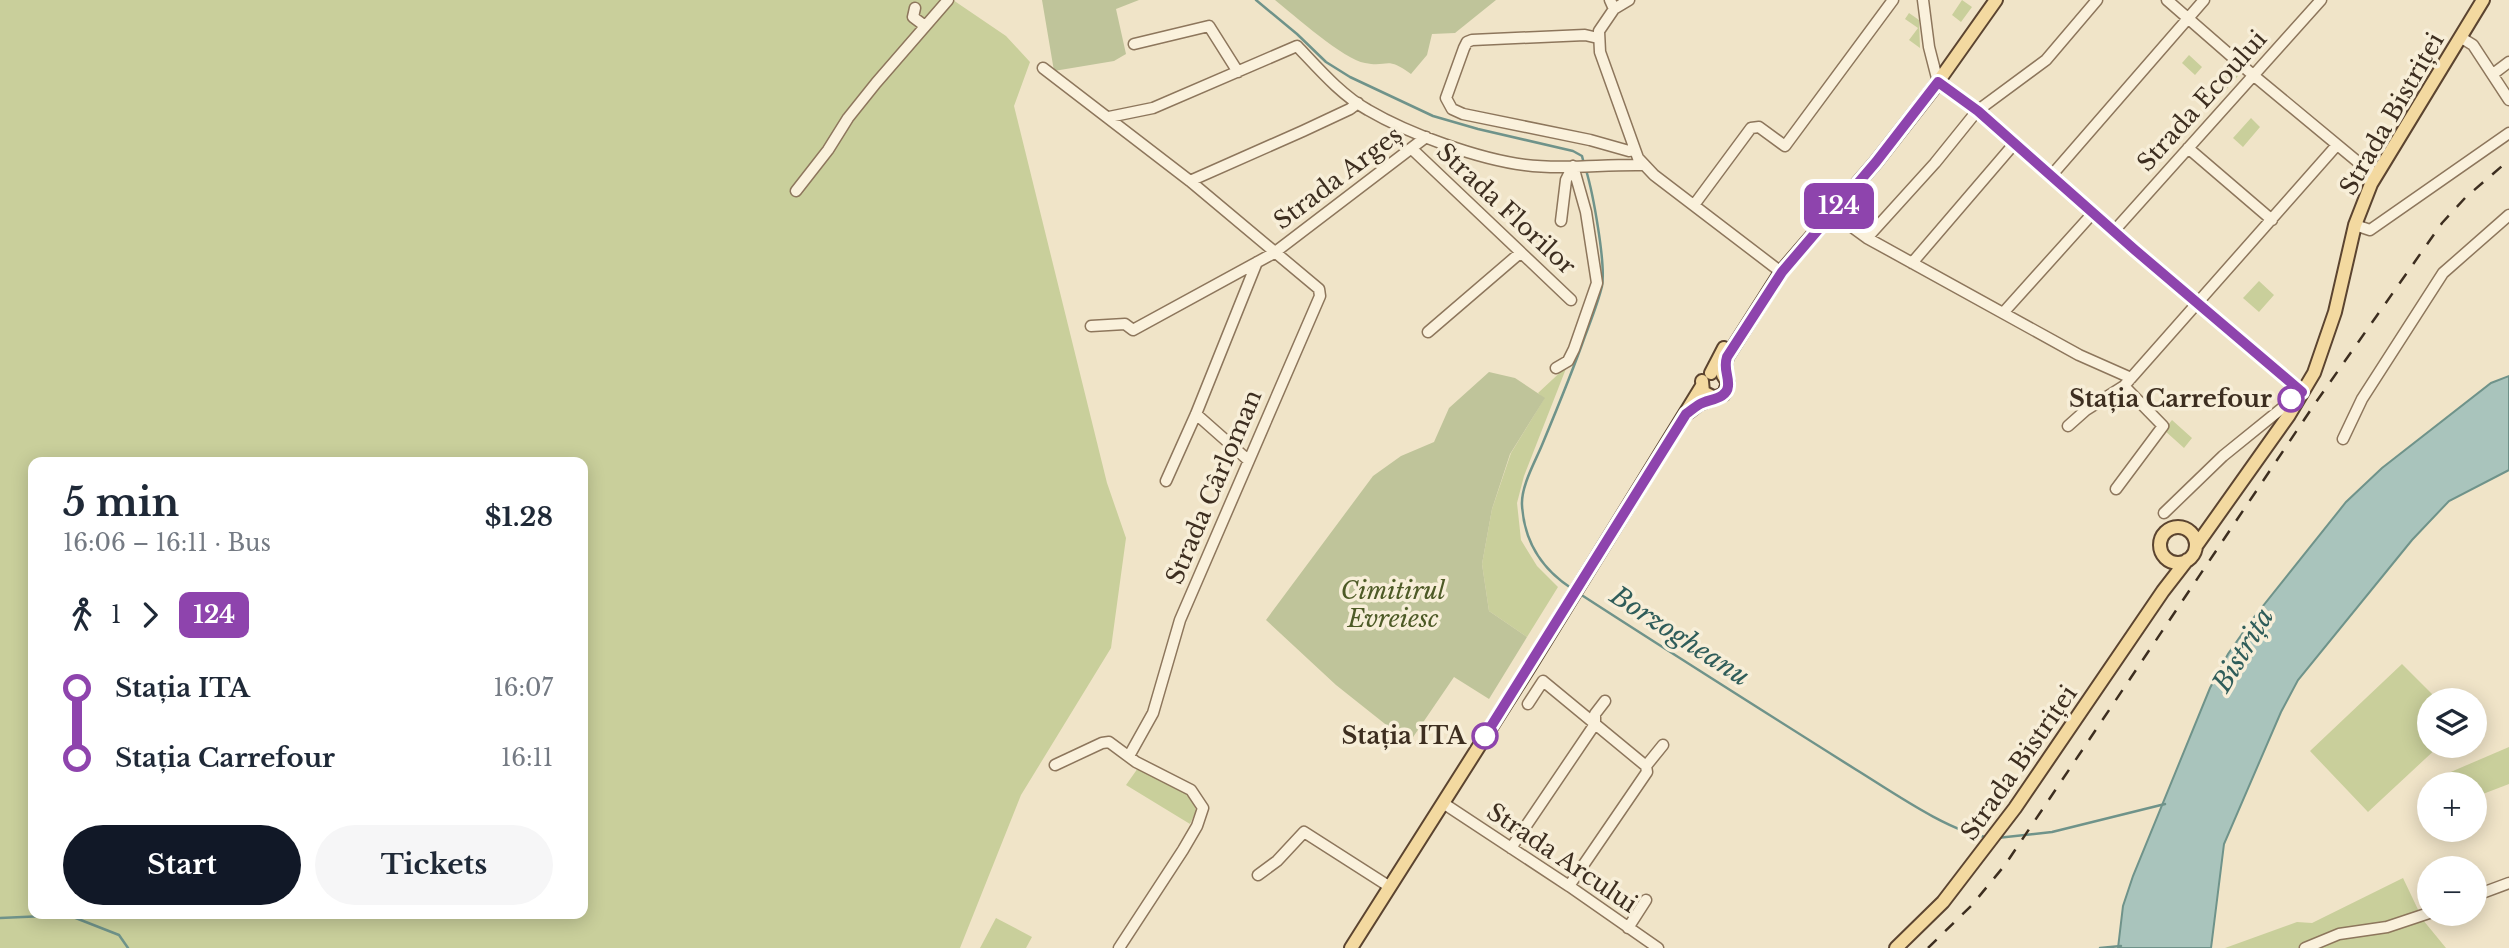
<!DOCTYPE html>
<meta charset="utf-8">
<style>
body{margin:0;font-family:"Libre Baskerville",serif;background:#f6f6f7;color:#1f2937;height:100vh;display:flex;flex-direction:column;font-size:26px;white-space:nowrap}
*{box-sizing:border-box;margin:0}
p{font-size:23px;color:#747a83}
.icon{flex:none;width:38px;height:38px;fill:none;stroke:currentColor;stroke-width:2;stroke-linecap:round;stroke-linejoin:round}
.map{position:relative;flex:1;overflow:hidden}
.panel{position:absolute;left:28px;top:457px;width:560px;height:462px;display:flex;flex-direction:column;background:#fff;border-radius:14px;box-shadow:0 4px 18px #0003}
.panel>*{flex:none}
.badge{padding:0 14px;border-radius:10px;font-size:24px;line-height:46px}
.buttons{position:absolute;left:2417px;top:688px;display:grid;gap:14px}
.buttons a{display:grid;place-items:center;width:70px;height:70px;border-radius:50%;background:#fff;box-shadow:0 4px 18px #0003;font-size:35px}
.map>.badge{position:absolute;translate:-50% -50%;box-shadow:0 0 0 4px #fff}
.legs{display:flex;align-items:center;gap:10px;height:77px;padding:0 35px;font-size:23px}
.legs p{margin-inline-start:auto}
.headline{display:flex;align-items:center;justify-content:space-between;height:119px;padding:0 35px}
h1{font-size:38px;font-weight:800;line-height:52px}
.primary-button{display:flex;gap:14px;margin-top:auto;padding:14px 35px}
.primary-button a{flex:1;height:80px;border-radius:42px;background:#111827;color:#fff;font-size:28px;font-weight:800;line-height:80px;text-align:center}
.primary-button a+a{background:#f6f6f7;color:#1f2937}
ul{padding:0 35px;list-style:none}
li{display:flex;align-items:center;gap:24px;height:70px;font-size:26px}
li i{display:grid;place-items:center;width:10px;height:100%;margin:0 9px;background:currentColor}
li i::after{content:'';width:18px;height:18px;margin:-9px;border:5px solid;border-radius:50%;background:#fff}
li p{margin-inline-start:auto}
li:first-child i{background:linear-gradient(#0000 50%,currentColor 0)}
li:last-child i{background:linear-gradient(currentColor 50%,#0000 0)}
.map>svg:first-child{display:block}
.green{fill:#c9cf9b;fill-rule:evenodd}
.cemetery{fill:#bfc49a}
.water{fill:#a9c4bc;stroke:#6f938a;stroke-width:2}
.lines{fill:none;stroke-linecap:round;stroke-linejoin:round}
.stream{stroke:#6f938a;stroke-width:2.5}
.minor-casing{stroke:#8d765c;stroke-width:13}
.major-casing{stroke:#5b4430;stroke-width:16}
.minor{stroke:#faf1dc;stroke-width:10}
.major{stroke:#f3d9a0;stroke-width:12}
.rail{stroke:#3d2e20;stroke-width:2.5;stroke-dasharray:12 12;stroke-linecap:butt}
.line-1-casing{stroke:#fff;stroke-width:16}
.line-1{stroke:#8e44ad;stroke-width:10}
.stop-1-dot{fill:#fff;stroke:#8e44ad;stroke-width:3.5}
.labels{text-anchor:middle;stroke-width:7;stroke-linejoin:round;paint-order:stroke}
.street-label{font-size:24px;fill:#3d2e20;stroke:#f7eed8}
.stop-label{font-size:24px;font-weight:bold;fill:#3d2e20;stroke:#f7eed8;text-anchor:end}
.park-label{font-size:24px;font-style:italic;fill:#4d5a26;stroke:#f7eed8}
.water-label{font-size:26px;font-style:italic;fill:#2f5d5a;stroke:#f7eed8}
</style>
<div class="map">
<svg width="2509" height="948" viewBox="0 0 2509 948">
<rect width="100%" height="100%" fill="#f0e4c8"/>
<!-- green -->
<path class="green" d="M0,0H953L1006,36L1030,62L1014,106L1107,483L1126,538L1111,648L1021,795L960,948H0ZM33,462H583V914H33Z
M1962,0L1972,7L1961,22L1952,15Z
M1909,13L1919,20L1920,48L1909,40L1918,28L1905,19Z
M2189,55L2202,67L2195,75L2182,63Z
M2229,65L2238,73V76L2225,91L2222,87L2227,79L2222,74Z
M2251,118L2260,127L2243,147L2233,138Z
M2259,281L2274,295L2259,312L2243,298Z
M1567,366L1524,476L1517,503L1521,540L1537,566L1558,587L1527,637L1489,611L1482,564L1492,509L1511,453L1544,399L1538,393Z
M2172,420L2192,438L2184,448L2164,430Z
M2402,664L2438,700H2429V746H2439L2368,812L2310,751Z
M2509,747V784L2475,797L2474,784H2450L2446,774Z
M1138,768L1192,795L1196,811L1190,824L1126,785Z
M2403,878L2423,920L2446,948H2225L2297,922L2312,923Z
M996,918L1032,937L1026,948H980Z"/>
<!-- cemetery -->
<path class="cemetery" d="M1042,0H1139L1116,9L1126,54L1114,61L1054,71Z
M1275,0H1496L1455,33L1432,34L1427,55L1411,74C1385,55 1389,68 1365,63C1344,60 1294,15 1275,0Z
M1489,372L1515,378L1545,398L1510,454L1492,509L1482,564L1489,611L1527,637L1489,699L1454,677L1409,743L1336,685L1266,620L1373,476L1401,456L1434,442L1449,408Z"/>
<!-- water -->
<path class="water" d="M2509,376V470L2449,501L2412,540L2298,680L2281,712L2224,844L2211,948H2118L2123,906L2133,876L2210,688L2228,654L2251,621L2346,502L2382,468L2491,383Z"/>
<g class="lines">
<!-- stream -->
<path class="stream" d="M1256,0L1297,34L1326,62L1350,77L1433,116L1478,129L1573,151L1582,156L1584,164
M1571,588C1542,569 1524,541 1522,505C1521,486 1535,462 1542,445C1557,409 1572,373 1585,336C1591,320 1598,303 1602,286C1606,264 1593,193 1586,170
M1580,594C1671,653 1763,711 1855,769C1888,789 1950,833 1987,837
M1997,838L2052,832L2165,804
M0,918L68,915L119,935L128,948
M2100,948L2121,946"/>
<!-- minor casing -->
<g class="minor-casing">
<path id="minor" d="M1610,0L1614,9L1599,31L1600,52L1638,158L1654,175L1781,272
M1923,0L1929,47L1938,82L1977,111L2135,250L2302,392L2223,456L2164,513
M2167,0L2253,75L2364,167L2376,174
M915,8L913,17L925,26
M1614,9L1629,0
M2460,37L2473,45L2509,100
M1598,38L1585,35L1472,40L1467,42L1464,48L1446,98L1452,109L1463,114L1590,140L1629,151L1634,149
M1134,44L1209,26L1238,72
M1043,68L1190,181L1319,289L1320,296L1180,620L1153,713L1129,756
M2493,74L2509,62
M1109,117L1153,108L1297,46C1318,68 1341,95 1368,110C1409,134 1478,159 1525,165C1563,170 1604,164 1643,165
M2188,148L2272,220
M1412,149L1571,300
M2051,176L2204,0
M1190,181L1303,131L1350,109L1358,103
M796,191L828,150L848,118L876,83L948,0
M1694,205L1751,128L1759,127L1785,146L1893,0
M1837,208L1841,219L1867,238L2079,355L2131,378
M1561,221L1566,180L1573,166
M2355,225L2370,230L2509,133
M2114,231L2321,0
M1867,238L1935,163L1977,111L2046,60L2097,0
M1912,263L2014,144
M2003,313L2093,213
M1091,326L1125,324L1133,330L1274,253L1426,137
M1428,332L1520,253
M1556,368L1568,361L1574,349L1597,283L1586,212L1573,166
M1196,414L1248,460
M2068,426L2086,410L2124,386L2337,145
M2343,439L2362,399L2443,273L2509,215
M1166,481L1196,414L1257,262
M2116,489L2163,426L2124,386
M1528,704L1543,681L1646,766
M1055,765L1102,743L1109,742L1136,762L1191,790L1203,808L1197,826L1183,850L1119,948
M1443,803L1569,886L1658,948
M1511,848L1595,724V714L1605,701
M1258,875L1277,861L1304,832L1390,887
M1569,886L1647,772L1646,766L1663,745
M2474,896L2509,883
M1628,928L1646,900
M2305,948L2339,934L2387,927L2429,913"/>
</g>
<!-- major casing -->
<g class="major-casing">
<path id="major" d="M1711,373L1724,348
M1727,379L1724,370L1727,357L1781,272L1876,162L1933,89L1996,0
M1702,381L1703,392L1715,398
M1689,412L1699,404L1724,394L1728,383L1723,375
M2160 545a18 18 0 1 1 36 0a18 18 0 1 1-36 0Z
M2196,546L2289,415L2314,373L2335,312L2355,225L2371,184L2483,0
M1351,948L1528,669L1702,386
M1896,948L1943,902L2015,808L2163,591L2187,560"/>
</g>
<!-- minor -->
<use href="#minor" class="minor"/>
<!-- major -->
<use href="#major" class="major"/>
<!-- rail -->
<path class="rail" d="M1928,948L1972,905L2005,865L2314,405L2442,223L2465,198L2509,160"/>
</g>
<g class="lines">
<!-- line-1 casing -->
<g class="line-1-casing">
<path id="line-1" d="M1485,736L1686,414C1690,411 1695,407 1700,404C1709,399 1727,399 1728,386C1729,375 1723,369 1727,357L1782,272L1876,162L1938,82L1978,111L2135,250L2302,392L2291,399"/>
</g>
<!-- line-1 -->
<use href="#line-1" class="line-1"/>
</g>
<!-- markers -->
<g class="stop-1-dot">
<circle cx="2291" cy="399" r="12"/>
<circle cx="1485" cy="736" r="12"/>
</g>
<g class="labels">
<!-- street labels -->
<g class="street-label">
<text transform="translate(2202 101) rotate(-48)" y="8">Strada Ecoului</text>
<text transform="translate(2392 114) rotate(-60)" y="8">Strada Bistriței</text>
<text transform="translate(1338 178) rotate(-37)" y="8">Strada Argeș</text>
<text transform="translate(1506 209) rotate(43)" y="8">Strada Florilor</text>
<text transform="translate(1214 487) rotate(-67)" y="8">Strada Cârloman</text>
<text transform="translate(2019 763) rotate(-55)" y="8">Strada Bistriței</text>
<text transform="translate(1562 858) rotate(34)" y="8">Strada Arcului</text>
</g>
<!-- stop labels -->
<g class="stop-label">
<text x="2272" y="407">Stația Carrefour</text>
<text x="1466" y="744">Stația ITA</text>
</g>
<!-- park labels -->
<g class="park-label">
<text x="1393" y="599">Cimitirul<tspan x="1393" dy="28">Evreiesc</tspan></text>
</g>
<!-- water labels -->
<g class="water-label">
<text transform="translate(1680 636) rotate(33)" y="9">Borzogheanu</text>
<text transform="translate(2243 650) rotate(-59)" y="9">Bistrița</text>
</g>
</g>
</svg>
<div class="buttons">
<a><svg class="icon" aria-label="layers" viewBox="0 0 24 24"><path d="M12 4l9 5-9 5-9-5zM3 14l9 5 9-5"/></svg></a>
<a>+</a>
<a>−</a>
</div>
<b class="badge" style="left:1839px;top:206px;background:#8e44ad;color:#fff">124</b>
<section class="panel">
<div class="headline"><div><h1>5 min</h1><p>16:06 – 16:11 · Bus</p></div><b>$1.28</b></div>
<div class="legs"><svg class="icon" aria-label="walk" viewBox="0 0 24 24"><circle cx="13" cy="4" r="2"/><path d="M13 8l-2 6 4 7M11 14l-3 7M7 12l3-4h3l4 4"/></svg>1<svg class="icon" aria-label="forward" viewBox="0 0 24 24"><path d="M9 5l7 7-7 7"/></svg><b class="badge" style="background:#8e44ad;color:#fff">124</b></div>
<ul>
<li><i style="color:#8e44ad"></i><b>Stația ITA</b><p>16:07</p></li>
<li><i style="color:#8e44ad"></i><b>Stația Carrefour</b><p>16:11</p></li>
</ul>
<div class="primary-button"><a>Start</a><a>Tickets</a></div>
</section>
</div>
